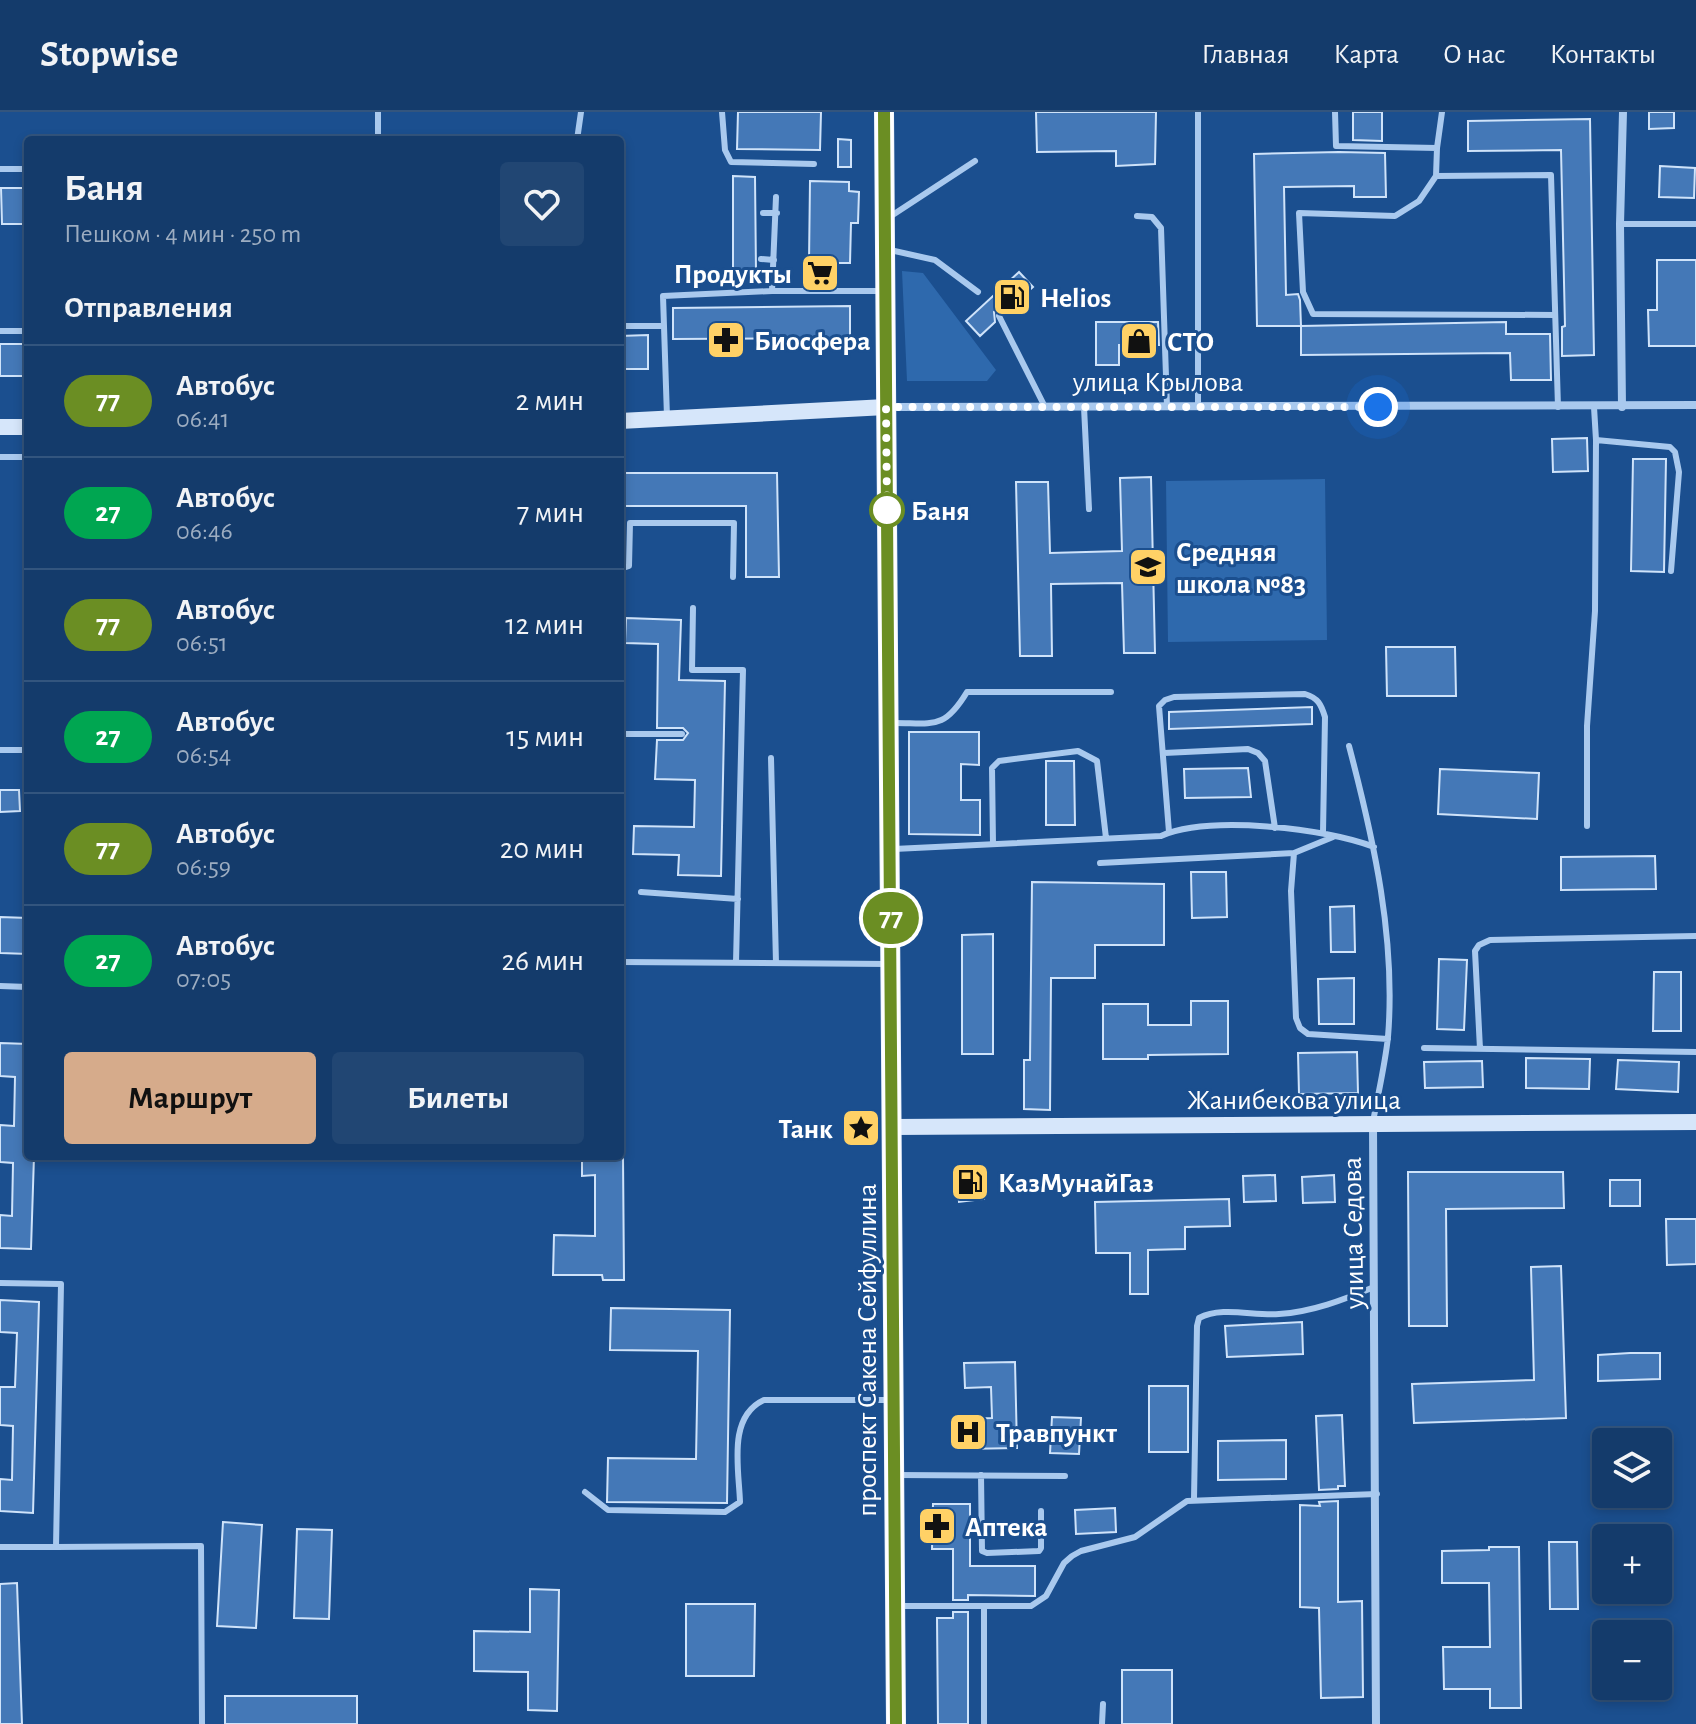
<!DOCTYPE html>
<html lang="ru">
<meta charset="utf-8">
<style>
body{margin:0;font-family:"Alegreya Sans",sans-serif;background:#214673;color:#f1f3f6;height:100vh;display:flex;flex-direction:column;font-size:30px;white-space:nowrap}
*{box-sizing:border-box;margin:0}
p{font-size:26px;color:#9dadc1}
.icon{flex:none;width:44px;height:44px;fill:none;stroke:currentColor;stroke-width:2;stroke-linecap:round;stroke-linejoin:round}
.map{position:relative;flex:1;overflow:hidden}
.side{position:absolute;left:24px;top:24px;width:600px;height:1024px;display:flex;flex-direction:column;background:#143b6b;border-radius:8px;box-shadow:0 4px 12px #0003,0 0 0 2px #33557e}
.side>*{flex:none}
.badge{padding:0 16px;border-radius:26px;font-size:28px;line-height:52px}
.controls{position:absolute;left:1592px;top:1316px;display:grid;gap:16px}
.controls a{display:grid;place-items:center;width:80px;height:80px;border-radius:8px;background:#143b6b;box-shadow:0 4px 12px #0003,0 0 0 2px #33557e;font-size:40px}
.you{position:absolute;width:40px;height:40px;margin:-20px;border:6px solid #fff;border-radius:50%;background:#1a73e8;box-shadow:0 0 0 12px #1a73e833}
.map>.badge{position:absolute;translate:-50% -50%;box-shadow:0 0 0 4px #fff}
h2{padding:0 40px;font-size:30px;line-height:72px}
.round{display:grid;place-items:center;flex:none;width:84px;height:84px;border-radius:8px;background:#214673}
.summary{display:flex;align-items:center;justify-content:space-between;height:136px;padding:0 40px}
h1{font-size:38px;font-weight:700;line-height:60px}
.action{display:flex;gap:16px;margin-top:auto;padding:16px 40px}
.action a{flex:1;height:92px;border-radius:8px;background:#d6ab8b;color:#111;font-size:32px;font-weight:700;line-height:92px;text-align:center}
.action a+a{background:#214673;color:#f1f3f6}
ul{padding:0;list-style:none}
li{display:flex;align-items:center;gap:24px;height:112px;padding:0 40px;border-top:2px solid #33557e}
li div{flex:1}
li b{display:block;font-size:30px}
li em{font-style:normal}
li .badge{min-width:88px;font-weight:700;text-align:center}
header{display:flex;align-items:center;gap:48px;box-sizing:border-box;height:112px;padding:0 40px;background:#143b6b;border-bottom:2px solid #33557e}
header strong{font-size:38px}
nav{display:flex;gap:44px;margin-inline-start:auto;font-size:28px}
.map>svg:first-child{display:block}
.green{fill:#2e69ad}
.building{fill:#4478b7;stroke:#cfe3fa;stroke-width:2}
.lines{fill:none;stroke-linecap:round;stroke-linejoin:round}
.lane{stroke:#a9c9ee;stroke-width:6}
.street{stroke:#a9c9ee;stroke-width:8}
.secondary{stroke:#d6e6fa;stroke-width:16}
.primary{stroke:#f0f6ff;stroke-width:20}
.line-casing{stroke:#fff;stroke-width:18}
.line{stroke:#6b8e23;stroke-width:12}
.walk{stroke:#fff;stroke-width:8;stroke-dasharray:0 14.4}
.stop-dot{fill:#fff;stroke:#6b8e23;stroke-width:4}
.labels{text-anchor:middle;stroke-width:6;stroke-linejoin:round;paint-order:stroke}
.poi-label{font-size:28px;font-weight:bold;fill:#fff;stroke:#1b4f8f;text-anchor:start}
.street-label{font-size:28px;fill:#fff;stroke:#1b4f8f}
.stop-label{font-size:28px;font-weight:bold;fill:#fff;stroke:#1b4f8f;text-anchor:start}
</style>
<header>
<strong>Stopwise</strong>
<nav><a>Главная</a><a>Карта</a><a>О нас</a><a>Контакты</a></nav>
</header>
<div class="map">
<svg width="1696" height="1612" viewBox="0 0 1696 1612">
<rect width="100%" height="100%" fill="#1b4f8f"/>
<!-- green -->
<path class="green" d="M902,159L923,161L996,258L987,269H907Z
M1325,367L1327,528L1168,530L1166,369Z"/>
<!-- building -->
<path class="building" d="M738,0H821L820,38L737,37Z
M1036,0H1156L1155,52L1116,54V39L1037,40Z
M1353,0H1382V29L1353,28Z
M1649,0H1674V16L1649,17Z
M1590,7L1594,243L1562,244V215L1565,214L1561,38L1468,39V9Z
M838,27L851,28V55H838Z
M1339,40L1385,41L1386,85H1354V74L1284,75L1286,183L1298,182L1300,188L1301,214H1257L1254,42Z
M1660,54L1695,56L1694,86L1659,85Z
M733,64L755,65L756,160H733Z
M810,69L849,70V79L859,80L858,111H851L850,151H809Z
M1,76H28V112H2Z
M1657,148H1696V234H1649L1648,198H1657Z
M1019,160L1033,175L1004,201L1000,198L994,200L995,210L980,224L966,209Z
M850,194V226L673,227V196Z
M1096,210H1158L1159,233H1119V253H1096Z
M1506,210V222H1550L1551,268H1511L1510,241L1301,243V214Z
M648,223V257H620V224Z
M0,232H28V264H0Z
M1587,326L1588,359L1553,360L1552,327Z
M1633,347H1666L1664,460L1631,459Z
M620,361H777L779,465H746V394H620Z
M1151,365L1155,541H1124L1122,471L1051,472L1052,544H1020L1016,370H1048L1050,441L1122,439L1120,366Z
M626,506L681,508L679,568L725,569L721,764L678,763L679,743L633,742L634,714L694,715L695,668L655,667L657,628H683L688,621L683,616H657L658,532L625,531Z
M1386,535H1455L1456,584H1387Z
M1312,595V612L1169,617V600Z
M909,620H979V653L961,652V688H980V723L909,722Z
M1046,649H1074L1075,713H1046Z
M1248,656L1251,685L1185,686L1184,657Z
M1440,657L1539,661L1537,707L1438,702Z
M0,678H19L20,699L0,700Z
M1655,744L1656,777L1561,778V745Z
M1191,760H1226L1227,805L1192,806Z
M1032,770L1164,772V833H1095V866H1051L1050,998L1024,997V948H1030Z
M1354,794L1355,840H1331L1330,795Z
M0,805L28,806V842L0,841Z
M993,822V942H962V823Z
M1439,847L1467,848L1464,918L1437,917Z
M1654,860H1681V919H1653Z
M1354,866V912H1319L1318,867Z
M1191,889H1228V942L1148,943V947H1103V892H1148V913H1191Z
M0,931L28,932V1044H34L31,1137L0,1136V1103L12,1104L13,1051L0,1050V1013L14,1014L15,965L0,964Z
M1357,940L1358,981L1299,982L1298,941Z
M1526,946L1590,947L1589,977L1526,976Z
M1618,948L1679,950L1678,980L1616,977Z
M1482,949L1483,975L1425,976L1424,950Z
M582,1044H623L624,1168H603L602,1163H553L554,1123L595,1124V1063L582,1064Z
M980,1055L984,1087L959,1090L956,1058Z
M1408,1060H1563L1564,1096L1446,1097L1447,1214H1409Z
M1275,1063L1276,1089L1244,1090L1243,1064Z
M1334,1063L1335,1090L1303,1091L1302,1065Z
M1610,1068H1640V1094H1610Z
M1229,1087L1230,1114L1185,1115V1137L1148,1138V1182H1130V1141H1096L1095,1090Z
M1666,1107H1696V1152L1667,1153Z
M1561,1154L1566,1306L1414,1311L1412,1272L1534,1268L1531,1155Z
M0,1188L39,1190L33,1401L0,1399V1367L12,1368L13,1314L0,1313V1275H15L17,1221L0,1220Z
M611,1196L730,1198L727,1391L607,1390L608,1346L696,1347L698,1239L610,1238Z
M1302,1210L1303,1242L1227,1245L1225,1214Z
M1630,1241H1660V1267L1598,1269V1243Z
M1015,1250L1017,1336L964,1337L963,1307L992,1306L991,1275L965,1276L964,1251Z
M1149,1274H1188V1340H1149Z
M1342,1303L1345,1374H1338V1377L1319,1378L1316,1304Z
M1052,1305L1081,1306L1079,1342L1050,1341Z
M1286,1328V1367L1218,1368V1329Z
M1338,1389V1490L1362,1489L1363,1585L1321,1586L1319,1496L1300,1495V1393L1320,1394L1319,1390Z
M933,1392H970V1454H1035V1484L968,1483V1488H953V1437H932Z
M1115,1396L1116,1420L1076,1422L1075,1398Z
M223,1410L262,1413L256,1516L217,1514Z
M297,1417L332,1418L329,1507L294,1506Z
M1549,1430H1577L1578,1497H1550Z
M1489,1435H1519L1521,1596H1490V1577H1444L1443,1535H1490L1489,1471H1442V1439L1489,1438Z
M17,1471L22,1612H0V1472Z
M530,1477L559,1478L557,1599L528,1598V1560L474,1559V1519L530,1520Z
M686,1492H755L754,1564H686Z
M953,1500H968V1612H938L937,1506H953Z
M1122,1558H1172V1612H1122Z
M225,1584H357V1612H225Z"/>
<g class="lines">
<!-- lane -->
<path class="lane" d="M722,0L725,38L731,50L814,52
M1335,0L1336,34L1437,36L1436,64L1551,63L1558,295
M378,28V0
M577,28L581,0
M1437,36L1442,0
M0,57H28
M1436,64L1419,89L1395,104L1299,101L1303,180L1313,202L1555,203
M763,101H777
M1137,104L1152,105L1161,116L1167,294
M888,106L975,49
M1620,112H1696
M890,138L935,148L978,180
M761,147L774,148
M772,179L776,85
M999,204L1045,295
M620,214H663
M0,219H28
M1084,295L1089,397
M1198,295V0
M667,305L663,184L772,179H882
M1596,328L1670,335L1675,340L1679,360L1671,459
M0,345H28
M620,457L629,454L630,411H734L733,465
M693,496L692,558H743L736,851
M894,611C934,611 944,618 967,580H1111
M620,622H682
M1349,634C1374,729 1396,827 1388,925C1385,953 1378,982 1373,1010
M0,638H28
M1164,641L1248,637L1258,641L1265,649L1275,716
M771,646L776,851
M1587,714V614L1595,499L1596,328L1594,295
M1169,720L1159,594L1165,588L1174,585L1305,582C1318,586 1321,592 1325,605L1323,721
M993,732L992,656L999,649L1078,639L1097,649L1106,726
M894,737L1161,724C1209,703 1325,716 1374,735
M1294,741L1291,779L1296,906L1300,916L1308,922L1388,927
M1100,751L1294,741L1333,725
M641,780L738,787
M620,850L888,852
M0,874L28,875
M1424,936L1696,940
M1480,937L1475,839L1479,833L1490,828L1696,824
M0,1171L61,1172L56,1435H0
M896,1363L1065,1364
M981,1363L982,1439L987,1441L1039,1439L1041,1436V1399
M585,1380L608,1398L725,1400L740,1390C739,1357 727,1305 764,1288H891
M1194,1387L1197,1214L1199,1206C1222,1194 1253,1204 1279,1202C1312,1200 1343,1188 1374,1175
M56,1435L201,1434L202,1612
M899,1494H1031L1046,1484L1064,1451L1072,1444L1081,1439L1135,1425L1187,1389L1377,1382
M984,1612V1496
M1102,1612L1103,1592"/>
<!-- street -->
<path class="street" d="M889,295L1696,293
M1622,295L1620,112L1623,0
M1373,1013L1376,1612"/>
<!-- secondary -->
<path class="secondary" d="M620,309L886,295
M0,315H28
M893,1015L1696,1010"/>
<!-- primary -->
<path class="primary" d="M884,0L896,1612"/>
</g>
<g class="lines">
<!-- line casing -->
<g class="line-casing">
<path id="line" d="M884,0L896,1612"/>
</g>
<!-- line -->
<use href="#line" class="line"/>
<!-- walk -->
<path class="walk" d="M887,398L886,295H1378"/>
</g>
<!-- icons -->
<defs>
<g id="supermarket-square" transform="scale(2)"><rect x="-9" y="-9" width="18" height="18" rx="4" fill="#ffd166" stroke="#1b4f8f"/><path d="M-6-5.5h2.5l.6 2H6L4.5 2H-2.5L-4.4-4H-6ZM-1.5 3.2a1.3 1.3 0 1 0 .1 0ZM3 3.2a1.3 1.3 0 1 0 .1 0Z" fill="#111"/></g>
<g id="fuel-square" transform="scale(2)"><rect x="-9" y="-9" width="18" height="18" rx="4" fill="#ffd166" stroke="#1b4f8f"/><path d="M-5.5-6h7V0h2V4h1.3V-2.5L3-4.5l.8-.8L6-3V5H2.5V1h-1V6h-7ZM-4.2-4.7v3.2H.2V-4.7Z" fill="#111"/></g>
<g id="pharmacy-square" transform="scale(2)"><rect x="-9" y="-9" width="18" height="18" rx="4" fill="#ffd166" stroke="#1b4f8f"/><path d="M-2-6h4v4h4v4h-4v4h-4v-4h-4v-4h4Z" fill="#111"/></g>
<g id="shop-square" transform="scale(2)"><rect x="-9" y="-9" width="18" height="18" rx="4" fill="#ffd166" stroke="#1b4f8f"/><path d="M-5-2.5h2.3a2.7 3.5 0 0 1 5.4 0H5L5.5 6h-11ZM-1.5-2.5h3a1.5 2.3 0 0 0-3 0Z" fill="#111"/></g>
<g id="school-square" transform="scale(2)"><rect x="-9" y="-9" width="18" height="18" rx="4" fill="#ffd166" stroke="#1b4f8f"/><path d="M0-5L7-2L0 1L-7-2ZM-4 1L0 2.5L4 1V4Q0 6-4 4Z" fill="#111"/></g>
<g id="sight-square" transform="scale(2)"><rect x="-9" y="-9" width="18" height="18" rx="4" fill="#ffd166" stroke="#1b4f8f"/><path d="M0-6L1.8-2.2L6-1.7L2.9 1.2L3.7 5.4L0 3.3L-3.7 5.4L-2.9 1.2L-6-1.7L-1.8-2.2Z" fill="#111"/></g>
<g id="hospital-square" transform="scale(2)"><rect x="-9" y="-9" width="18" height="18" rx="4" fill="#ffd166" stroke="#1b4f8f"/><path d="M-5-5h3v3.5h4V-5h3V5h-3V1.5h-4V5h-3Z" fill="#111"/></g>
</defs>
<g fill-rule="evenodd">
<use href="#supermarket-square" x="820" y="161"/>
<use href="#fuel-square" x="1012" y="185"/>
<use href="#pharmacy-square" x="726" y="228"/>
<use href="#shop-square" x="1139" y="229"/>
<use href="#school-square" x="1148" y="455"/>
<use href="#sight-square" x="861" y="1016"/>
<use href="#fuel-square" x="970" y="1070"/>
<use href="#hospital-square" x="968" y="1320"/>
<use href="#pharmacy-square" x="937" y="1414"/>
</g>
<!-- markers -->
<circle class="stop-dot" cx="887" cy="398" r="16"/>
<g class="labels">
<!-- poi labels -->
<g class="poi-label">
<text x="792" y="171" text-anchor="end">Продукты</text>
<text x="1040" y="195">Helios</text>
<text x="754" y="238">Биосфера</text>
<text x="1167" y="239">СТО</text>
<text x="1176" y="449">Средняя<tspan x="1176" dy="32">школа №83</tspan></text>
<text x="833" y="1026" text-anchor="end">Танк</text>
<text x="998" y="1080">КазМунайГаз</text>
<text x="996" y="1330">Травпункт</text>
<text x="965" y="1424">Аптека</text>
</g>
<!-- street labels -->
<g class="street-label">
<text x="1158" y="279">улица Крылова</text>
<text x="1294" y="997">Жанибекова улица</text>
<text transform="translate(1352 1121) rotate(-91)" y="10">улица Седова</text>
<text transform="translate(866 1238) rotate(-90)" y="10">проспект Сакена Сейфуллина</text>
</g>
<!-- stop labels -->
<g class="stop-label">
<text x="911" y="408">Баня</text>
</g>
</g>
</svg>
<div class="controls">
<a><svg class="icon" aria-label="layers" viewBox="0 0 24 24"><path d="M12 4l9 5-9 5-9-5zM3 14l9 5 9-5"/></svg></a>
<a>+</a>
<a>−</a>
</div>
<div class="you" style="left:1378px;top:295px"></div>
<b class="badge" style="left:891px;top:806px;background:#6b8e23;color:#fff">77</b>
<section class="side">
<div class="summary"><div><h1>Баня</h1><p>Пешком · 4 мин · 250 m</p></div><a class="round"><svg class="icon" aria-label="heart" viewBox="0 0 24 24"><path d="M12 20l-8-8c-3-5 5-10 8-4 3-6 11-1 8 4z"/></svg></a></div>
<h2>Отправления</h2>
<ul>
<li><span class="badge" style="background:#6b8e23;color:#fff">77</span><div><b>Автобус</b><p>06:41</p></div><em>2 мин</em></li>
<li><span class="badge" style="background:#00a651;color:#fff">27</span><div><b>Автобус</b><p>06:46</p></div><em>7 мин</em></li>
<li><span class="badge" style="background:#6b8e23;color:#fff">77</span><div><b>Автобус</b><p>06:51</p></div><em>12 мин</em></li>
<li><span class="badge" style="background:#00a651;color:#fff">27</span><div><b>Автобус</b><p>06:54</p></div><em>15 мин</em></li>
<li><span class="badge" style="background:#6b8e23;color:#fff">77</span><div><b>Автобус</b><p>06:59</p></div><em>20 мин</em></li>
<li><span class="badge" style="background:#00a651;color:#fff">27</span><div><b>Автобус</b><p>07:05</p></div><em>26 мин</em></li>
</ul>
<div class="action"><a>Маршрут</a><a>Билеты</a></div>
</section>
</div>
